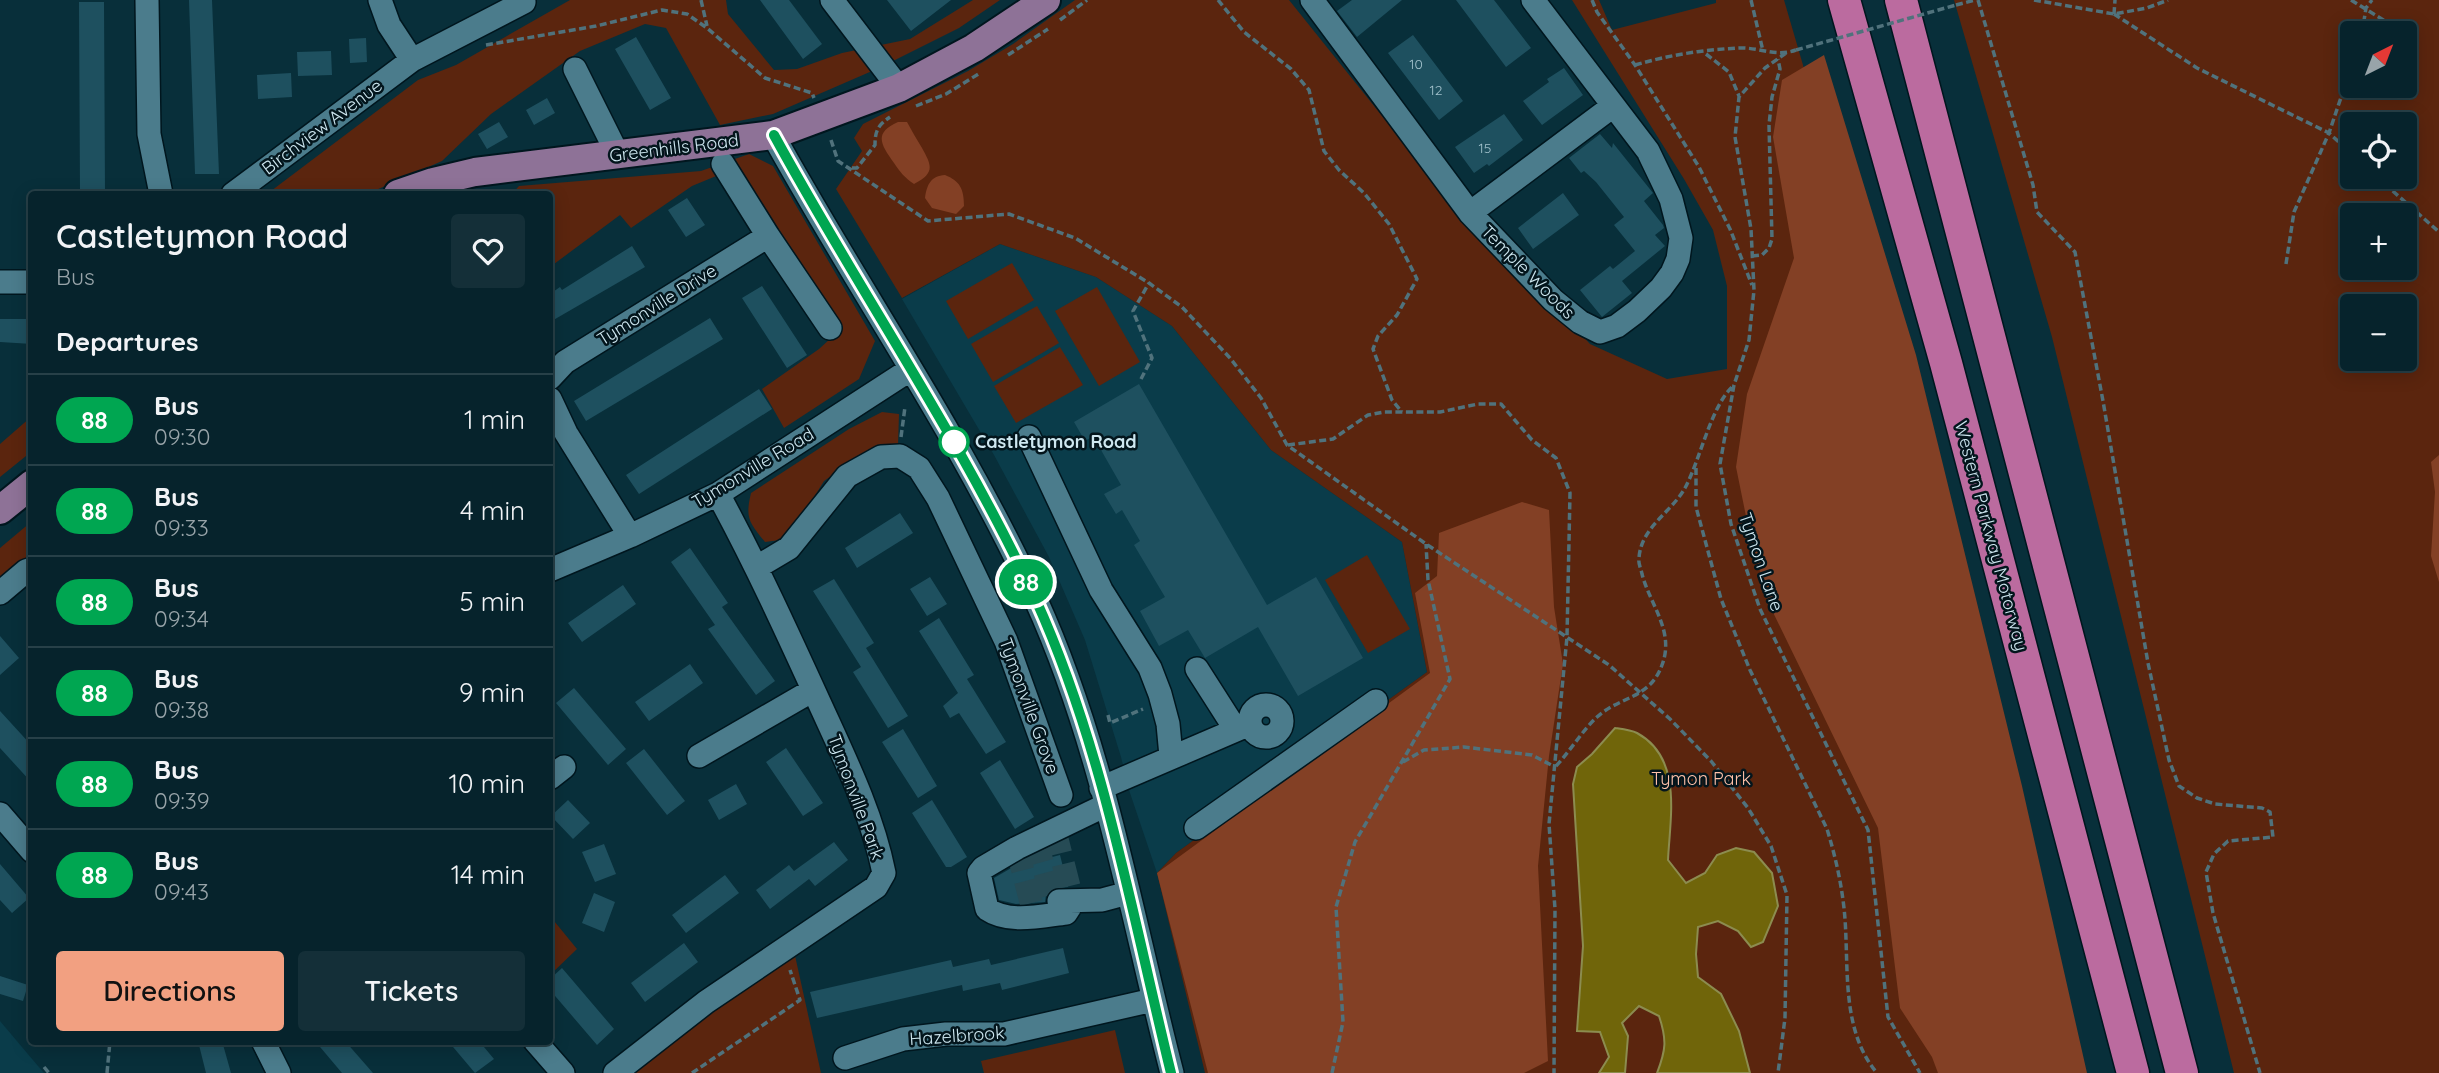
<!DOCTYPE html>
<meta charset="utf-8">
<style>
body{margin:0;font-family:Quicksand,sans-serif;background:#142f38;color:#f1f3f6;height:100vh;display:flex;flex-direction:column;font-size:26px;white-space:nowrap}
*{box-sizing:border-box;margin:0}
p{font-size:23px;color:#98a4a9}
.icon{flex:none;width:38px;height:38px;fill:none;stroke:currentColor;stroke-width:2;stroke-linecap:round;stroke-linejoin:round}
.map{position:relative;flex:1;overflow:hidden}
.panel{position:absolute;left:28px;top:191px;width:525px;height:854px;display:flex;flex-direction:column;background:#06232c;border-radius:7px;box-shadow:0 4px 18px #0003,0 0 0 2px #274048}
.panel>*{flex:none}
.badge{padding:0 14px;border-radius:23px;font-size:24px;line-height:46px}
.needle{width:46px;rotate:42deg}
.controls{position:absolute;left:2340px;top:21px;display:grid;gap:14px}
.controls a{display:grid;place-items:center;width:77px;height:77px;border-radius:7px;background:#06232c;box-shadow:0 4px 18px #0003,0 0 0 2px #274048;font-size:35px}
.map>.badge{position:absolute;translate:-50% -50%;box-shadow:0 0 0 4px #fff}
h2{padding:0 28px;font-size:26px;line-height:63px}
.round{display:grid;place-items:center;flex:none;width:74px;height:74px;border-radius:7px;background:#142f38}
.summary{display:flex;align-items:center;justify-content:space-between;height:119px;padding:0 28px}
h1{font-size:33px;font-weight:600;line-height:52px}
.cta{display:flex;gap:14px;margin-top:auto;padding:14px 28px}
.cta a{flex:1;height:80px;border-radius:7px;background:#f2a081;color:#111;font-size:28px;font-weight:600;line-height:80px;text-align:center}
.cta a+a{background:#142f38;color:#f1f3f6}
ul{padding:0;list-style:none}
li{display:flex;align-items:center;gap:21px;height:91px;padding:0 28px;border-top:2px solid #274048}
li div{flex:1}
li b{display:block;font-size:26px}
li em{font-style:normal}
li .badge{min-width:77px;font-weight:700;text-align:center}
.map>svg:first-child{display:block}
.built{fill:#0a3c4a}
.green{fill:#5b250e;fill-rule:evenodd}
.forest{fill:#834025}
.water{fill:#70650a;stroke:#8c8c4f;stroke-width:2}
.building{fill:#1e505f}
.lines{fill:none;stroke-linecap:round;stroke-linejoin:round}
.minor-tunnel{stroke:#264b55;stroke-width:23;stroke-dasharray:23 11;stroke-linecap:butt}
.minor-casing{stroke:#00161e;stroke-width:26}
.major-casing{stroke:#00161e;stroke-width:32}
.highway-casing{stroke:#00161e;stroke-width:35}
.path{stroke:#50727c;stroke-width:3.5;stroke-dasharray:7 3.5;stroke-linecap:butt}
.minor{stroke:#4b7c8c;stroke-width:23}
.major{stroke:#8e7297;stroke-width:28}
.highway{stroke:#bb6b9f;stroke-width:32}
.path-bridge{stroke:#50727c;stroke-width:3.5;stroke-dasharray:7 3.5;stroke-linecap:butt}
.line-casing{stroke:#fff;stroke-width:16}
.line{stroke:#00a651;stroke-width:10}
.stop-dot{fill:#fff;stroke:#00a651;stroke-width:3.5}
.labels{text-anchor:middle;stroke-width:5;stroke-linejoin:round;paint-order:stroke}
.number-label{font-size:14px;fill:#a2c1cc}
.street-label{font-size:18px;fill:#cee7f0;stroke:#03151c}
.stop-label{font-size:18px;font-weight:bold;fill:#cee7f0;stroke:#03151c;text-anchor:start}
.park-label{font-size:18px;fill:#ffc1a9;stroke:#03151c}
</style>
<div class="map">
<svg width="2439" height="1073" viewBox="0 0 2439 1073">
<rect width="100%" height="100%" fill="#082f3a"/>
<!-- built -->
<path class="built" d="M1000,244L1096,277L1172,326L1271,450L1402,542L1427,672L1176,853L1157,873L1130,793L1121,757L1085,640L1049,557L994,455L902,299Z
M0,1021L27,1053L44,1073H0Z"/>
<!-- green -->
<path class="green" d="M570,0H726L728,14L774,70L797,69L842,53L910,39L973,0H1000L959,28L879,68L773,114L720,125L666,28L645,24L580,51L491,114L442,161L367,194H267L418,80L456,65Z
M1075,0H1289L1411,152L1590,344L1667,379L1727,369V286L1713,230L1684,179L1572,0H1599L1612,30L1716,3V0H1784L1893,373L2086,1073H1205L1157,873L1176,853L1427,672L1402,542L1271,450L1172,326L1096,277L1000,244L902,298L836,189L862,151L854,138L863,124L968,71L1013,44Z
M1954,0H2439V1073H2234L2052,337ZM2352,33H2404V86H2352ZM2352,124H2404V177H2352ZM2352,215H2404V268H2352ZM2352,306H2404V359H2352Z
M749,154L773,166L875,341L859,379L784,428L762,389L819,349L843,327L738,167L692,186L631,228L620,215L550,267V194H512L519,186L701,171Z
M1012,263L1034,300L968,339L946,301Z
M1097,287L1140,362L1099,386L1055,311Z
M1037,306L1059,343L993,382L971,344Z
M1060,347L1083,385L1016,423L994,386Z
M882,412L899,414L898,446L873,447L824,481L788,539L765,542C749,522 745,518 751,493L849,429Z
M31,417V452L0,477V444Z
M31,522V559L0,584V548Z
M1367,555L1410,629L1368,653L1325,580Z
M550,916L577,949L550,975Z
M794,951L821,1073H629L657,1050Z
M1115,1030L1125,1073H984L981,1061Z"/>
<!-- forest -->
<path class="forest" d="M1824,55L1916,355L2022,786L2087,1073H1938L1932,1057L1900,1008L1878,828L1768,602L1747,521L1736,467L1747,394L1794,258L1773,137L1782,80Z
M898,122H907C912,131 917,140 922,148C932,166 935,173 914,184C905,178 900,172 894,163C881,145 873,133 898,122Z
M945,175C960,181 964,189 964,206L956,214L932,208L925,198C927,184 931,176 945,175Z
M2439,455V582L2431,556L2435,492L2431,462Z
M1522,502L1549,510L1554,607L1563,664L1549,756L1538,866L1548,1061L1524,1073H1208L1157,873L1430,673L1415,593L1437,576L1439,533Z"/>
<!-- water -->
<path class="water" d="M1615,728C1622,729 1631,730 1637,733C1683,758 1670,817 1668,860L1686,883L1705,873L1717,855L1736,848L1754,852L1772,873L1778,906L1763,942L1751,947L1738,931L1718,921L1698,927L1696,954L1698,977L1721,994L1739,1031L1750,1073H1657C1666,1050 1667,1040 1659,1016L1639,1006L1622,1023L1628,1036L1625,1073H1599L1609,1057L1600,1032L1577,1031L1583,946L1573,784L1577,767L1592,754Z"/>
<!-- building -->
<path class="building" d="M189,0H212L219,174H195Z
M760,0H789L822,44L803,59Z
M887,0H951L911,31Z
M1352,0H1402L1357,37L1337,11Z
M1456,0H1494L1531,48L1506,67Z
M79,2H104L105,194H80Z
M1413,35L1463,101L1439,120L1388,53Z
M636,37L671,98L650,110L615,49Z
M366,38L367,62L350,63L349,39Z
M331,51L332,75L298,76L297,52Z
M1564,68L1583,95L1542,125L1523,101L1549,82L1547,79Z
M291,73L292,97L258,99L257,75Z
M547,98L555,113L534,125L526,110Z
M1504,114L1523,140L1489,166L1487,164L1474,173L1455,147Z
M499,122L508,137L487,149L478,134Z
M1600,134L1612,148L1613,143L1653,193L1644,201L1663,225L1664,228L1655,235L1665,246L1622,281L1632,293L1602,317L1580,290L1610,266L1613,269L1635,251L1614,225L1624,217L1596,182L1584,171L1581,173L1569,158Z
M1563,193L1579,215L1533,249L1518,228Z
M687,198L705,225L686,237L668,210Z
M632,246L645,267L550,322V294L560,287L562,290Z
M762,286L807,355L787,368L742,298Z
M710,318L723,339L586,421L574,401Z
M0,319H32V344L0,342Z
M1139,384L1267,605L1316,577L1363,658L1298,696L1258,627L1205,658L1188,630L1159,646L1140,611L1165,597L1134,545L1140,541L1122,510L1116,514L1104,494L1121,485L1093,436L1085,441L1074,422Z
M759,389L772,409L639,494L626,475Z
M900,513L913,533L857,568L845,548Z
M690,548L728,603L722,607L775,681L756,695L708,629L715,625L671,562Z
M930,577L947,604L927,616L910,589Z
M834,579L874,643L866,648L908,716L888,728L853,672L861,667L813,591Z
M623,585L636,604L582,642L568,623Z
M939,618L974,675L967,679L1006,742L986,754L959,713L950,718L943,706L958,693L919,631Z
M0,636L19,658L0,675Z
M690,664L703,683L649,721L635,702Z
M574,688L626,749L608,765L556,703Z
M0,711L32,746V783L0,748Z
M903,729L937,786L918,798L882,742Z
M786,748L823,803L803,816L766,762Z
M644,749L685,801L667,815L626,763Z
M1000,760L1034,817L1015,829L980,773Z
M736,784L747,804L719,820L708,800Z
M568,800L590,823L573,839L551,816Z
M932,800L967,857L951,867H946L912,813Z
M834,842L848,860L815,886L809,879L770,909L756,890L789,865L794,871Z
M604,844L616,874L595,882L582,852Z
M1060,855L1068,887L1051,889L1046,895L1045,902L1016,904L999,900L994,878L1013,867Z
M0,864L29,898L12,913L0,900Z
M725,875L739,893L686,933L672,915Z
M594,893L615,902L604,932L582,923Z
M684,943L698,962L645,1002L631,983Z
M1063,948L1069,973L1002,990L1000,983L963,991L962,985L817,1018L810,992L951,960L953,967L989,959L991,965Z
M562,968L614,1029L597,1045L550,990V979Z
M0,976L28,985L23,1001L0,994Z
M198,1041H222L231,1073H206Z
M315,1041H345L373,1073H342Z
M448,1041H479L494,1059L475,1073Z"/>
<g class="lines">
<!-- minor-tunnel -->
<path class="minor-tunnel" d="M1055,831L1073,902
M1036,840L1053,901
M1017,848L1032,906"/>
<!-- minor casing -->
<g class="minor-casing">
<path id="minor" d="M147,0L149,134L161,194
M832,0L899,88
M1312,0L1470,213L1553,300L1580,322L1600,332L1617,326L1637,311L1661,288L1672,273L1678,259L1681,238L1671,199L1648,151L1533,0
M412,60L524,2
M575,69L618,155
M773,135C859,291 962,438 1036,600C1104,750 1131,915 1172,1073
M723,164L768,236L830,328
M233,194L412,60L389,25L380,0
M1470,213L1613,106
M0,282H32
M550,378L565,362L768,236
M550,399L566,433L630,536
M1029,437L1101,590L1150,668L1160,694L1168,724L1171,756
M757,567L789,548L847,476L881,457L900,456L919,468L938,498L1006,641L1061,795
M550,570L630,536L718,494L911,369
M0,593L26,571L32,569
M1197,669L1236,730
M1250 721a16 16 0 1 1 32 0a16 16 0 1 1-32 0Z
M699,756L813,690
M550,778L564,767
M1101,788L1250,724
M0,814L32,851
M1196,828L1376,701
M1059,901L1102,900L1128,893
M1073,902L1066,913C1041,916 1009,924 987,909L979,873L983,868L1017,848L1106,805
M263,1041L279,1073
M535,1041L563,1073
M845,1058L903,1039L946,1034H1004L1153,1000
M615,1073L706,1002L876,887L884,873C872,813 844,757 819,702C787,632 755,562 718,494"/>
</g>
<!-- major casing -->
<g class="major-casing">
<path id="major" d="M398,194L433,182L475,172L773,135L899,88L974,48L1046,0
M0,510L32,484"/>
</g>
<!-- highway casing -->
<g class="highway-casing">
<path id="highway" d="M1844,0L1946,363L2133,1073
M1901,0L2182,1073"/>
</g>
<!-- path -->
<path class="path" d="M701,0L707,26
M1218,0L1244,32L1291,69L1309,90L1324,151L1339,170L1364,193L1389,224L1417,279L1397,315L1378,336L1373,349L1392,400L1402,412
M1592,0L1597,12L1635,65L1699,167L1730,229L1752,285
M1751,0L1763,51
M1978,0L2033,185L2037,212L2075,252L2103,401L2148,663L2169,760L2179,786L2197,798L2215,804L2262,808L2270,812L2273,837L2228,841L2214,854L2206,872L2213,913L2260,1073
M2034,0L2114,14L2147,8L2168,0
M2351,0L2406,34L2416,51L2414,57L2404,62
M1956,5L1975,0
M2114,14L2197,68L2329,133L2352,154
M2114,14L2115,0
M1060,20L1087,0
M2362,33L2366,8L2372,0
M486,45L596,26L662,10L687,14L707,28L765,78L812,93L814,98
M1786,53L1765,68L1739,97L1735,137L1751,229L1754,290L1749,340L1734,385L1720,464L1731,524L1760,609L1868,830L1888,1017L1920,1073
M1706,54L1729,72L1739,96
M1008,55L1048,29
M1635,65C1669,55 1706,49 1742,48C1761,48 1777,57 1796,50
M916,106L946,94L980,73
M831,140L838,161L928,221L1009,214L1075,238L1149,283L1182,307L1230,358L1261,398L1287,445L1426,544L1609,665L1670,719L1711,761L1748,808L1771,846L1787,895L1785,1018L1778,1073
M852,168H857L875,145C875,131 878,125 890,117
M2377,177L2439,232
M1752,256L1762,255L1769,248L1772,239L1769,125L1772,97L1780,69L1778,59
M2286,264L2294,212L2329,133L2352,65
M1141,379L1152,358L1133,311L1149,283
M901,437L905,407
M1288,445L1333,439L1368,415L1384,412H1440L1478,404H1501L1532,440L1556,458L1570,493L1567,637L1549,824L1555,909L1554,1073
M1696,468V507L1721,599L1750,670L1827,829C1835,855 1841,881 1844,908C1850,962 1839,1028 1877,1073
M1108,715L1110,723L1143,709
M1403,762L1424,750L1464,747L1532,755L1555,767
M1556,766C1571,750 1582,731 1597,717C1620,696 1650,699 1662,665C1675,631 1650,605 1642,574C1641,569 1638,563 1639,558C1641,527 1671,513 1685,488C1700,460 1711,407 1732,387
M44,1067L49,1073
M107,1073L110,1041
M692,1073L800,1000L790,970
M1332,1073L1343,1022L1336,907L1355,842L1450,679L1428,580L1426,544"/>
<!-- minor -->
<use href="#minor" class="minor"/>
<!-- major -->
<use href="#major" class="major"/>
<!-- highway -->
<use href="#highway" class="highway"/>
<!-- path-bridge -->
<path class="path-bridge" d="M1796,50L1956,5"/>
</g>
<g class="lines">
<!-- line casing -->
<g class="line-casing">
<path id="line" d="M774,135C859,291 961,438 1036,600C1104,750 1132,915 1171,1073"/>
</g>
<!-- line -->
<use href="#line" class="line"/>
</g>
<!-- markers -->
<circle class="stop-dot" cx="954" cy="442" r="14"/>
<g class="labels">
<!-- number labels -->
<g class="number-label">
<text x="1416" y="69">10</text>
<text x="1436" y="95">12</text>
<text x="1485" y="153">15</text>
</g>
<!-- street labels -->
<g class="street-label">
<text transform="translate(322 127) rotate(-37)" y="6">Birchview Avenue</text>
<text transform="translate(674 148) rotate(-7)" y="6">Greenhills Road</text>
<text transform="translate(1528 272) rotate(45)" y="6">Temple Woods</text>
<text transform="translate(657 305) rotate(-32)" y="6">Tymonville Drive</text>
<text transform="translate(753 468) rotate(-31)" y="6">Tymonville Road</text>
<text transform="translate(1991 536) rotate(75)" y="6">Western Parkway Motorway</text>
<text transform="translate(1761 562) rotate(71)" y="6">Tymon Lane</text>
<text transform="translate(1029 706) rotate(70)" y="6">Tymonville Grove</text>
<text transform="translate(856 797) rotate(70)" y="6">Tymonville Park</text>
<text transform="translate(957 1036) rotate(-4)" y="6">Hazelbrook</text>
</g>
<!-- stop labels -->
<g class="stop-label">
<text x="975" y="448">Castletymon Road</text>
</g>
<!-- park labels -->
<g class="park-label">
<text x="1701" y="785">Tymon Park</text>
</g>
</g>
</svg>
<div class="controls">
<a><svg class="needle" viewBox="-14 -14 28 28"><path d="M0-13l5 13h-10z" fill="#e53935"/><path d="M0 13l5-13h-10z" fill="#98a4a9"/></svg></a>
<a><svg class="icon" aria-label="locate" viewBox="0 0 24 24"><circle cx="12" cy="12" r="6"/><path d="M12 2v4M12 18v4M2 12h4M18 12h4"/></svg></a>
<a>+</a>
<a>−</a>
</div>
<b class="badge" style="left:1026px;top:582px;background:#00a651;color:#fff">88</b>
<section class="panel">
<div class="summary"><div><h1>Castletymon Road</h1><p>Bus</p></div><a class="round"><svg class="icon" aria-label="heart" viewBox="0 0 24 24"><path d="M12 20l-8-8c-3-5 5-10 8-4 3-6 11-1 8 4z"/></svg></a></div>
<h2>Departures</h2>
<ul>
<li><span class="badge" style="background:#00a651;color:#fff">88</span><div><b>Bus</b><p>09:30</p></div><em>1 min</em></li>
<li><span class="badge" style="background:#00a651;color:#fff">88</span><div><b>Bus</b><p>09:33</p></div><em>4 min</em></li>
<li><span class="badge" style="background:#00a651;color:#fff">88</span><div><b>Bus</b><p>09:34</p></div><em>5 min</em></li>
<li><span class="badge" style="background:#00a651;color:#fff">88</span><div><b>Bus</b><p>09:38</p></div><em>9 min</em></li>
<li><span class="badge" style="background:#00a651;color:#fff">88</span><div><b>Bus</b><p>09:39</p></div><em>10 min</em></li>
<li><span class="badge" style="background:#00a651;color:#fff">88</span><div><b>Bus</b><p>09:43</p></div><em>14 min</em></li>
</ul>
<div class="cta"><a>Directions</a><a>Tickets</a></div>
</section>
</div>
